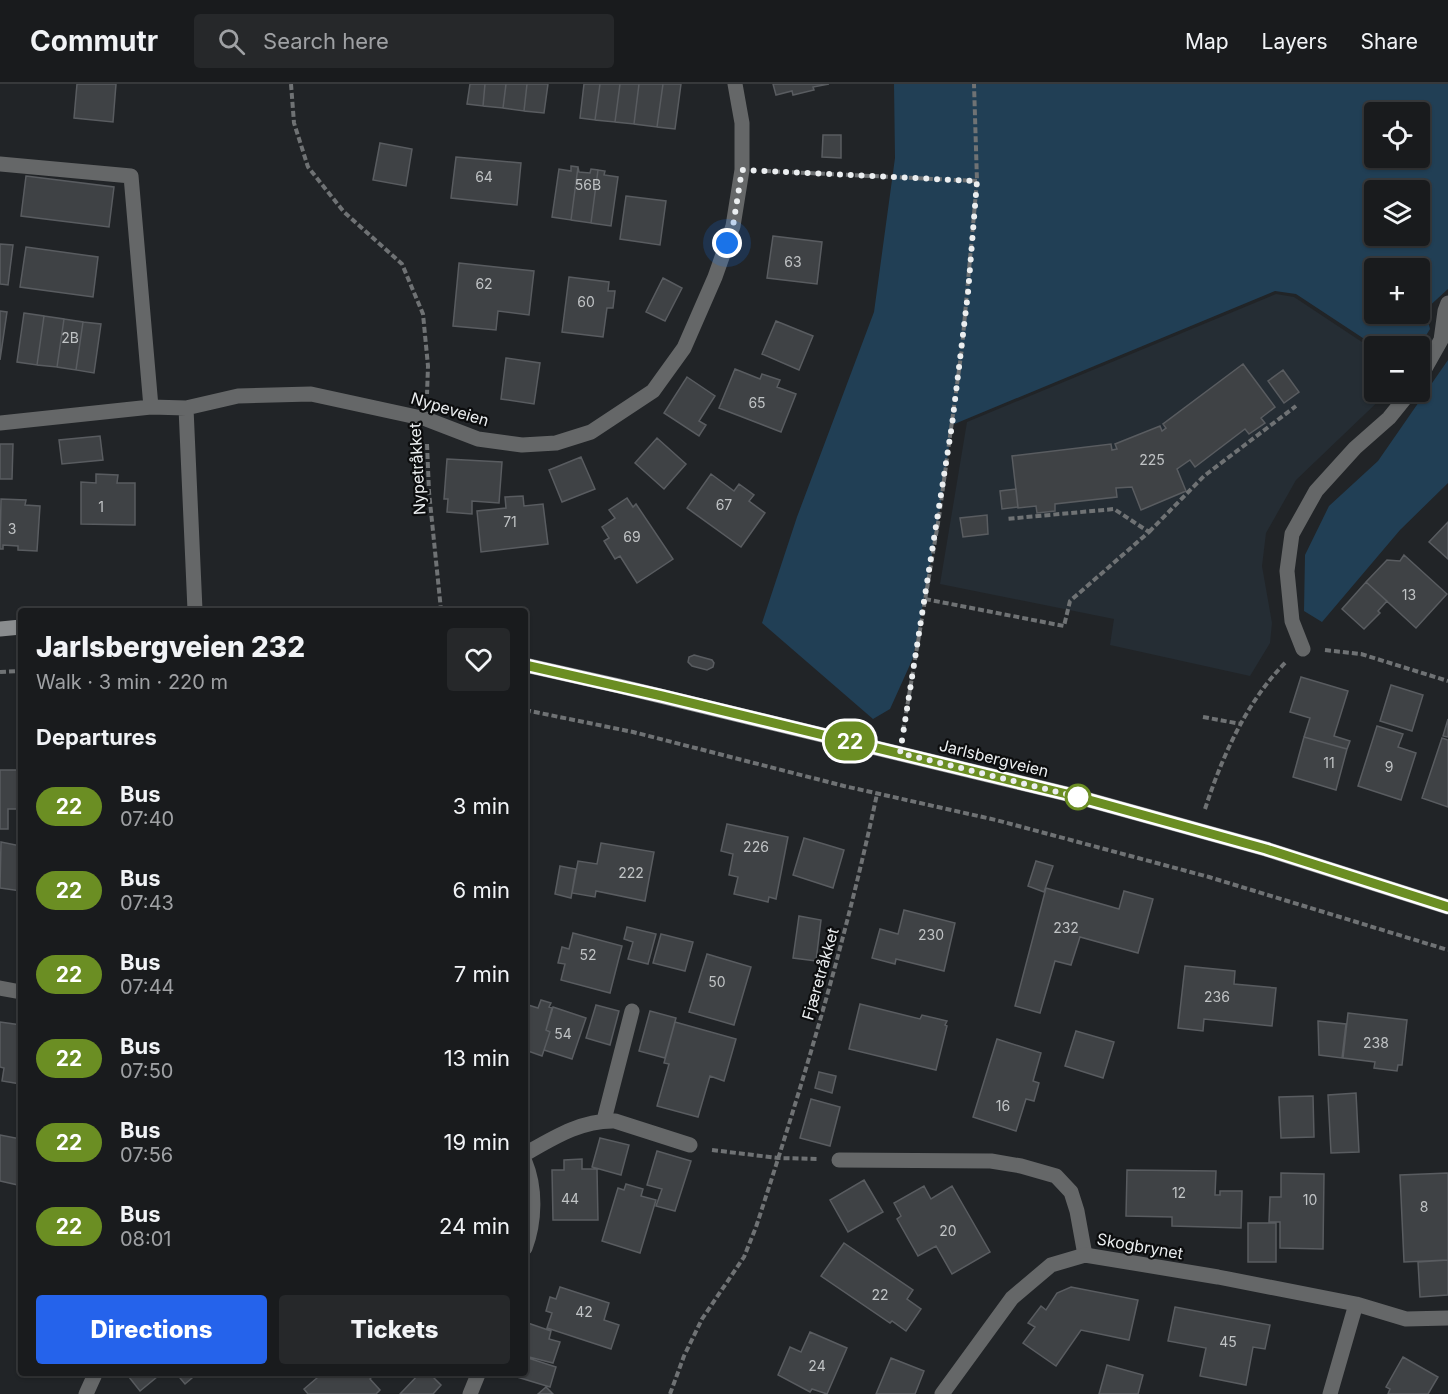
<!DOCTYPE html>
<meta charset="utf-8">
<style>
body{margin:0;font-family:Inter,sans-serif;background:#26282a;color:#f1f3f6;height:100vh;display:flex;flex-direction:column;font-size:22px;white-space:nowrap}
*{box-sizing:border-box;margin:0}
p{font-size:20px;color:#9fa1a4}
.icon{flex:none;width:33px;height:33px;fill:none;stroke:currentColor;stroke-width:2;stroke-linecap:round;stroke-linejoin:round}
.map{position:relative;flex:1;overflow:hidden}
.panel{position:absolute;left:18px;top:524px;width:510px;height:768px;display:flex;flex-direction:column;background:#191b1d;border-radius:6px;box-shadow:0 2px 4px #0004,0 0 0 2px #37393b}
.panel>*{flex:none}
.badge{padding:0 12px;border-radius:20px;font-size:21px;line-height:39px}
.fabs{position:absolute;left:1364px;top:18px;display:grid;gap:12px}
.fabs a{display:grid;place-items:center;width:66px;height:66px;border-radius:6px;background:#191b1d;box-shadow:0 2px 4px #0004,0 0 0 2px #37393b;font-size:30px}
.you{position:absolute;width:30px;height:30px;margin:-15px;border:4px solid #fff;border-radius:50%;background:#1a73e8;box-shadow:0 0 0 9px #1a73e833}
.map>.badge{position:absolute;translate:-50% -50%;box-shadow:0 0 0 3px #fff}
h2{padding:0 18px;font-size:22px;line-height:54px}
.round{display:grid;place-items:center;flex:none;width:63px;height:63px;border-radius:6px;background:#26282a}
.headline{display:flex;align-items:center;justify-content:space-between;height:102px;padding:0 18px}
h1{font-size:28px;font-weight:800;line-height:45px}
.button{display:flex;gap:12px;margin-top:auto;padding:12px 18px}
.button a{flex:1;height:69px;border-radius:6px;background:#2563eb;color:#fff;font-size:24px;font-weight:800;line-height:69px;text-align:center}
.button a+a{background:#26282a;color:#f1f3f6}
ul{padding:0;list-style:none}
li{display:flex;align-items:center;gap:18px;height:84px;padding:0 18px}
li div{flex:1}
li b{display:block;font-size:22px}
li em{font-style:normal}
li .badge{min-width:66px;font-weight:700;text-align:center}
header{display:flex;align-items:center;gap:36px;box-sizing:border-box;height:84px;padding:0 30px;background:#191b1d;border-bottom:2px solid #37393b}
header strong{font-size:28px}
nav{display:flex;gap:33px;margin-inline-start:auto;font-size:21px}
.search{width:420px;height:54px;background:#26282a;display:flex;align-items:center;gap:15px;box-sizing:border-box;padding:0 21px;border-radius:6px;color:#9fa1a4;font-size:22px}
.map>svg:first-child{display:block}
.built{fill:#252d34}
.green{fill:#213f55;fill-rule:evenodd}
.building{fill:#3f4245;stroke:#595c60;stroke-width:1.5}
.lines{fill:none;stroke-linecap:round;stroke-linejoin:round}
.path{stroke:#6f7274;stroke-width:4;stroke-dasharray:6 3;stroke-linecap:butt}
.service{stroke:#656768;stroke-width:15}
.minor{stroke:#656768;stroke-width:15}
.secondary{stroke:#8a8d8f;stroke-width:15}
.line-casing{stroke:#fff;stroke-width:14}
.line{stroke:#6b8e23;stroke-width:9}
.walk{stroke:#ebeef0;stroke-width:6;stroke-dasharray:0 10.8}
.stop-dot{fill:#fff;stroke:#6b8e23;stroke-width:3}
.labels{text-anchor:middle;stroke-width:4.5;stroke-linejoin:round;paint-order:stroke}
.number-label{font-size:14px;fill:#c0c3c5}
.street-label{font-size:16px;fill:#ebeef0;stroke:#0c0d0e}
</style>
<header>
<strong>Commutr</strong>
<div class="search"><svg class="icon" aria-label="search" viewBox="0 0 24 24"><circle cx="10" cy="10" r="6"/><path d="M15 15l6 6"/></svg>Search here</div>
<nav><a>Map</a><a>Layers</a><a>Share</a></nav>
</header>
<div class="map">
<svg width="1448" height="1310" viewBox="0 0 1448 1310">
<rect width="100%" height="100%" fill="#212427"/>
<!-- built -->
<path class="built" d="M1276,210L1294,213L1374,266V308H1388L1296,396L1266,449L1262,482L1272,539L1270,559L1250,592L1110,561L1114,535L940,500L967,338Z"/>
<!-- green -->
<path class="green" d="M894,0H1448V205L1425,226L1430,245L1419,263L1375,262L1296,210L1275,207L952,341L939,433L913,574L890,625L873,635L762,539L797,433L874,228L895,74ZM1374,28H1419V74H1374ZM1374,106H1419V152H1374ZM1374,184H1419V230H1374Z
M1448,276V399L1400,446L1322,538L1304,527L1305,471L1329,422L1378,377Z"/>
<!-- building -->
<path class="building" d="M77,0H116L113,38L74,34Z
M470,0H485L483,22L467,20Z
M485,0H506L503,24L483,22Z
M506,0H527L524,27L503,24Z
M527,0H548L544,29L524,27Z
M584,0H600L595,36L580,34Z
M600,0H620L615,38L595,36Z
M620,0H639L634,40L615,38Z
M639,0H663L657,43L634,40Z
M663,0H681L675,45L657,43Z
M773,0H829L813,3L814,6L793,11L792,7L776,11Z
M823,51H841V74L822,73Z
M380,59L412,65L406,102L373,96Z
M456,73L521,79L517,121L451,114Z
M571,82L578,83L571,136L552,133L559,85L571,87Z
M578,83L579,88L590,89L591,85L598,86L591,139L571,136Z
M598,86L605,87L604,91L618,93L611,142L591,139Z
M26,92L114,103L109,143L21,132Z
M626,112L666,117L660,161L620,155Z
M773,152L822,158L817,200L767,194Z
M0,160L13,161L8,201L0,200Z
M26,163L98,173L93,213L20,203Z
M459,179L534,187L529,231L498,227L496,246L453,242Z
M569,193L609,198L608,207H615L613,224H607L603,253L562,248Z
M663,194L682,204L665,237L646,228Z
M0,227L7,228L0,276Z
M24,229L44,232L37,281L17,278Z
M44,232L64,235L57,283L37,281Z
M64,235L83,238L76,286L57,283Z
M776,237L813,252L799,286L762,270Z
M83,238L101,240L94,289L76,286Z
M506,274L540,279L534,320L501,315Z
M1243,280L1275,323L1261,334L1265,339L1249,350L1245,345L1195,383L1190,376L1177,385L1186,407L1141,426L1132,403L1116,404L1117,413L1055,420V427L1037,429L1036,422L1018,424L1012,372L1111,360L1112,366L1117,365L1115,360L1160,342L1162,347L1166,344L1163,340Z
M735,285L760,295L762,290L780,296L777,303L796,310L781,348L719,324Z
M1283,286L1299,308L1284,319L1268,297Z
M687,293L715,312L699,337L706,341L699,352L664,329Z
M100,352L103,376L62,380L59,356Z
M657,354L686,380L664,405L635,379Z
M0,360H13L12,395H0Z
M581,373L595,405L562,418L549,386Z
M447,375L502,378L499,419L472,417V430L447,428L448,415H444Z
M96,390L118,391L117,399H135V441L81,440V398L96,399Z
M711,390L734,407L739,400L754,411L749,417L765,429L741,463L687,424Z
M1016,405L1018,423L1002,425L1000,407Z
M523,412L524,422L543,420L548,460L481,468L477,427L506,424L505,413Z
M627,414L633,423L636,420L673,475L637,499L620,472L615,475L604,457L609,454L602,443L615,434L609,426Z
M1,415L26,416L25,421L40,422L37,467L18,466V462L3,461V465H0Z
M987,431L988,450L963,453L960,434Z
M1448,438V475L1429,458Z
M1404,471L1447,510L1416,544L1366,498L1387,476L1400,477Z
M1366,498L1387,517L1378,527L1380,529L1364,545L1342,525Z
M694,571L712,576L714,579L713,583L707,586L692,582L688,578L689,573Z
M1301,593L1348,607L1334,652L1350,657L1347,665L1304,653L1310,634L1290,628Z
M1391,601L1423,611L1412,647L1380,637Z
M1448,635V653L1443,652Z
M1377,642L1403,650L1398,663L1416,669L1401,716L1358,702Z
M1304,653L1347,665L1336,706L1293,693Z
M1442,654L1448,656V723L1422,714Z
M0,686H21V725H8V745H0Z
M727,740L788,753L776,815L769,813L768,818L734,810L738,793L729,791L733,770L721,767Z
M804,754L844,766L833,804L793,791Z
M1,758L21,762V807L0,804Z
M601,759L654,768L645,817L596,807L595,813L572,809L578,777L597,780Z
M1036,777L1053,782L1044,808L1028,802Z
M560,782L576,785L571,814L555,810Z
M1046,804L1119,825L1124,807L1153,815L1138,869L1080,853L1071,881L1055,877L1040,929L1015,922Z
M904,826L955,839L944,887L896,875L895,880L872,874L880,845L898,850Z
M799,832L821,836L816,877L793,874Z
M627,843L656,850L648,880L628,875L633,858L624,855Z
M573,849L622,862L610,909L561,896L565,880L558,879L562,863L569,865Z
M661,850L693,858L685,887L653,879Z
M707,870L751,883L734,941L689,928Z
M1185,882L1235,887L1234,900L1276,904L1272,942L1204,935L1203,947L1178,944Z
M541,916L551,919L549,923L552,924L546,946L550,948L542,972L525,966V920L538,924Z
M860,920L920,935L922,931L947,937L945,941L947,942L936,986L849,965Z
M596,921L619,927L610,961L586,954Z
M553,923L586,934L572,975L544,966L550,948L546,946Z
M650,927L676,934L665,974L639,967Z
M1348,929L1407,936L1402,981H1398L1397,987L1374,984L1375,978L1343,974Z
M1318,937L1346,940L1342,974L1319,971Z
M0,938L21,941V1000L2,997L4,984L0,983Z
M675,938L736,955L724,997L710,992L698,1033L657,1022L669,980L664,979Z
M1076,947L1114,958L1103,994L1065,982Z
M997,955L1041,969L1033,997L1039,999L1034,1017L1026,1015L1016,1047L973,1033Z
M819,988L836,992L832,1009L815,1004Z
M1356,1009L1359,1068L1331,1069L1328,1011Z
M1313,1012L1314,1053L1281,1054L1279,1013Z
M811,1015L840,1023L830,1062L800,1054Z
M0,1051L21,1055V1083L18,1101L0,1097Z
M600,1054L629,1061L621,1091L592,1083Z
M657,1067L691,1077L675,1127L656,1122L662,1105L647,1101Z
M582,1075V1085H597L598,1136H553L552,1086H564V1076Z
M1127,1086L1216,1087L1215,1111H1220V1107H1242L1241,1144L1172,1142V1133L1126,1132Z
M1281,1089L1324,1090L1323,1165L1280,1164V1138H1269L1270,1113H1281Z
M1448,1089V1176L1404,1178L1400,1091Z
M864,1096L883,1128L848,1148L830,1116Z
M626,1100L643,1105L641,1112L656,1116L640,1169L602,1157L618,1104L624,1106Z
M924,1102L931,1115L952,1102L990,1168L952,1190L936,1162L918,1172L897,1135L901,1132L894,1119Z
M1248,1139H1276V1178H1248Z
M844,1159L913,1206L907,1215L921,1225L906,1247L892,1237L890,1239L821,1192Z
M1448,1176V1211L1420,1213L1418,1178Z
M560,1203L609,1219L604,1236L619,1241L611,1265L547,1244L552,1229L546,1227L550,1213L556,1215Z
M1071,1203L1138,1216L1129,1256L1081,1246L1056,1282L1023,1259L1035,1243L1028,1239L1041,1222L1046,1226L1057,1209Z
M1175,1223L1270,1241L1265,1265L1253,1263L1246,1301L1200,1292L1206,1264L1168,1257Z
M525,1238L551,1247L549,1255L560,1258L553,1279L525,1272Z
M810,1248L847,1264L827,1310L812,1305L810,1308L778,1291L790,1263L801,1268Z
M525,1273L556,1283L550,1303L517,1293L519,1288H525Z
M1403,1273L1438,1293L1428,1310H1388L1390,1305L1386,1303Z
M891,1274L924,1287L915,1310H876Z
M1107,1281L1143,1291L1138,1310H1099Z
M125,1288H163L140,1307Z
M175,1288H199L185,1300Z
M324,1288H376L370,1295L380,1306L376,1310H308L304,1305Z
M421,1288H428L441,1301L433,1310H400Z
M546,1303L553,1310H538Z"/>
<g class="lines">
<!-- path -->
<path class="path" d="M291,0L294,39L308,83L344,128L402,180L423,230L428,282L427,310
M765,87L977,97
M427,360L429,408L441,526
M1149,448L1204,392L1296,322
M925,515L1064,542L1070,517L1149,448L1114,425L1006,435
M1325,566L1361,570L1448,597
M0,588L21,587
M525,626L633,648L844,702L996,736L1209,793L1448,866
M1203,633L1241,640
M903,647L939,433L962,264L977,97L974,0
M1205,725C1222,673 1246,618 1286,578
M712,1066L778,1074L818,1075
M670,1310L684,1272L702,1235L744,1173L756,1143C803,1000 846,856 877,710"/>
<!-- service -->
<path class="service" d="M1419,295L1441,256L1445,227L1448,219
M1303,565L1292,537L1287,487L1292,450L1316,407L1355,364L1389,334L1410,308
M604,1036L632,927
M525,1070C553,1054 581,1036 615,1037L690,1061
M839,1076L991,1077L1021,1082L1056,1092L1071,1108L1077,1127L1085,1171"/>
<!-- minor -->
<path class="minor" d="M0,80L131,92L151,323L186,324L195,526
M186,324L238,312L311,310L426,335L478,355L522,361L556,359L591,348L653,307L684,264L715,193L733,142L742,86V39L735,0
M0,339L151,323
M0,904L21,908
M525,1078C536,1104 535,1138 525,1164
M86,1310L96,1288
M470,1310L479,1288
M942,1310L1012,1214L1051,1181L1085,1171L1218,1193L1356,1220L1406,1235L1448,1234
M1330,1310L1356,1220"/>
<!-- secondary -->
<path class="secondary" d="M0,545L21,543
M525,581L619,602L1071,711L1266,765L1448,823"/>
</g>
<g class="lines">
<!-- line casing -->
<g class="line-casing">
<path id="line" d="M525,581L662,612L1071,711L1266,765L1448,823"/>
</g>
<!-- line -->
<use href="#line" class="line"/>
<!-- walk -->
<path class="walk" d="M727,159L733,142L742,86L977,97L968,209L952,341L900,669L1078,713"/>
</g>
<!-- markers -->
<circle class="stop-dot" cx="1078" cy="713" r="12"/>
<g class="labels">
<!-- number labels -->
<g class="number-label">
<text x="484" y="98">64</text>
<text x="588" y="106">56B</text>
<text x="793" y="183">63</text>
<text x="484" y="205">62</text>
<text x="586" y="223">60</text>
<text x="70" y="259">2B</text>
<text x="757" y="324">65</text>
<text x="1152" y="381">225</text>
<text x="724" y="426">67</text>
<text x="101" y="428">1</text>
<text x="510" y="443">71</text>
<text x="12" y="450">3</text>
<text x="632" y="458">69</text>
<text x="1409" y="516">13</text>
<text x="1329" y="684">11</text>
<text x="1389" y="688">9</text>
<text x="756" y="768">226</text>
<text x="631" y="794">222</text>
<text x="1066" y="849">232</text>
<text x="931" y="856">230</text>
<text x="588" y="876">52</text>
<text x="717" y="903">50</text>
<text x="1217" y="918">236</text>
<text x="563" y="955">54</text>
<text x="1376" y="964">238</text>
<text x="1003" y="1027">16</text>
<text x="1179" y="1114">12</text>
<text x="570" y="1120">44</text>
<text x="1310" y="1121">10</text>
<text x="1424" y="1128">8</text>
<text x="948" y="1152">20</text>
<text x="880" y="1216">22</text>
<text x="584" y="1233">42</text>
<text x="1228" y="1263">45</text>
<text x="817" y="1287">24</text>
</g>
<!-- street labels -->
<g class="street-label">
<text transform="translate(450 325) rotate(17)" y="6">Nypeveien</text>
<text transform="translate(417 385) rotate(-93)" y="6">Nypetråkket</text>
<text transform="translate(994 674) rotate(14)" y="6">Jarlsbergveien</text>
<text transform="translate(820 890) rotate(-74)" y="6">Fjæretråkket</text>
<text transform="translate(1140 1162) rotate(10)" y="6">Skogbrynet</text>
</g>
</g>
</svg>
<div class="fabs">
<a><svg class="icon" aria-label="locate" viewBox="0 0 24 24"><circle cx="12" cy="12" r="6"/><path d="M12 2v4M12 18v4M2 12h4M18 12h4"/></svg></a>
<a><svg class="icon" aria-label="layers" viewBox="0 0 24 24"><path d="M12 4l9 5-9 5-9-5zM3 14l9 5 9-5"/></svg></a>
<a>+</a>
<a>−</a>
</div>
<div class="you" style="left:727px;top:159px"></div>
<b class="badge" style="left:850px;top:657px;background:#6b8e23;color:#fff">22</b>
<section class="panel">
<div class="headline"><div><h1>Jarlsbergveien 232</h1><p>Walk · 3 min · 220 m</p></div><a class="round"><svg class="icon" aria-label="heart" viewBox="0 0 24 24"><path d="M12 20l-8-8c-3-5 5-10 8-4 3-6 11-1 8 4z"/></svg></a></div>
<h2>Departures</h2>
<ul>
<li><span class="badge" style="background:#6b8e23;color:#fff">22</span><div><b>Bus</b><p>07:40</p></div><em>3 min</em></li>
<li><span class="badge" style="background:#6b8e23;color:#fff">22</span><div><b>Bus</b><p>07:43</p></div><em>6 min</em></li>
<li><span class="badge" style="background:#6b8e23;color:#fff">22</span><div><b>Bus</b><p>07:44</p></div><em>7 min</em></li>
<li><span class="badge" style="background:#6b8e23;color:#fff">22</span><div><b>Bus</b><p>07:50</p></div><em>13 min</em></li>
<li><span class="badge" style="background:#6b8e23;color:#fff">22</span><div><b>Bus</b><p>07:56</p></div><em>19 min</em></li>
<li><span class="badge" style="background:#6b8e23;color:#fff">22</span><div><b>Bus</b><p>08:01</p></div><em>24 min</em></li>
</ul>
<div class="button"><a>Directions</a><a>Tickets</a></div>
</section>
</div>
